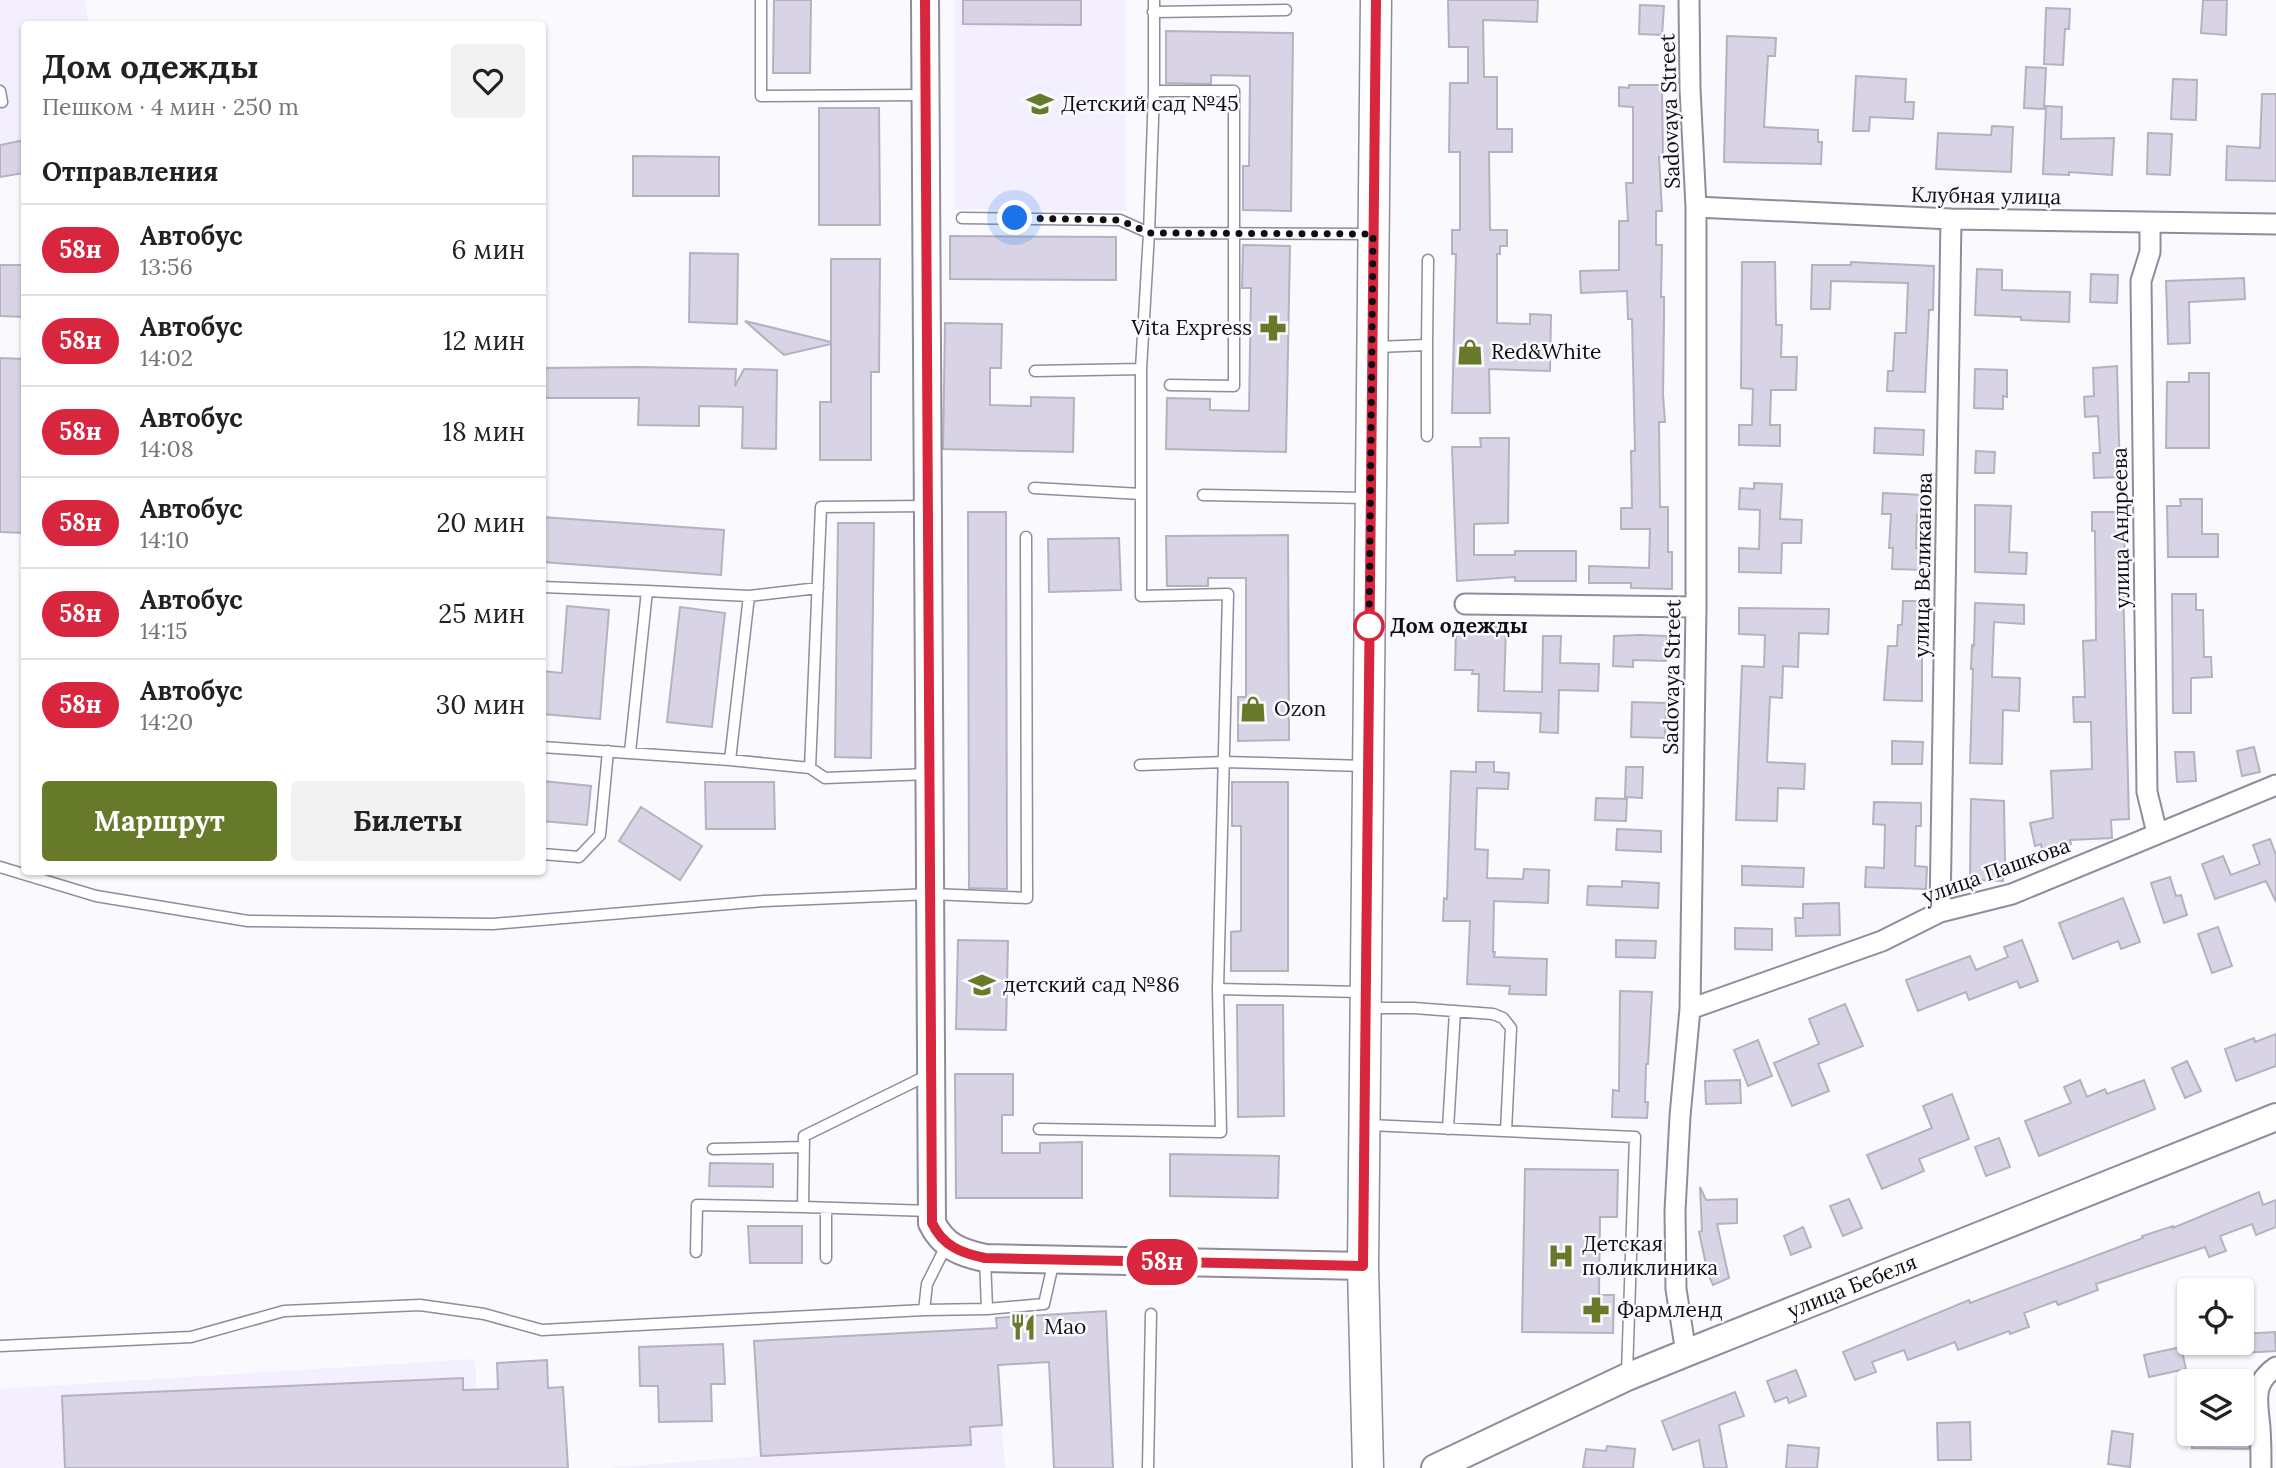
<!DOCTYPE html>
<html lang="ru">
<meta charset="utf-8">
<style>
body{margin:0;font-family:Lora,serif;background:#f2f2f2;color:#222;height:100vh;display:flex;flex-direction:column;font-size:26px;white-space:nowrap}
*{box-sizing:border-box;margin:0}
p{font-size:23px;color:#767676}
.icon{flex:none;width:38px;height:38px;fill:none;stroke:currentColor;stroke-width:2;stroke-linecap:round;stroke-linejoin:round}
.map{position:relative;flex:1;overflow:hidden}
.panel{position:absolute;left:21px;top:21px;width:525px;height:854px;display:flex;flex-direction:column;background:#fff;border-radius:7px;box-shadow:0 2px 5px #0004}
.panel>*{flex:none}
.badge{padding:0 14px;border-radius:23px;font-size:24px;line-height:46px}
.controls{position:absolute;left:2177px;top:1278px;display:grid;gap:14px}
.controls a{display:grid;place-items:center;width:77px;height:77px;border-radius:7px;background:#fff;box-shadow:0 2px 5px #0004;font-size:35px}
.you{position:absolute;width:35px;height:35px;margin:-18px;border:5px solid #fff;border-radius:50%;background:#1a73e8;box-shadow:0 0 0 10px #1a73e833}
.map>.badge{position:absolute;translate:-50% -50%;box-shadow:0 0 0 4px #fff}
h2{padding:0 21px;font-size:26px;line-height:63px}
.round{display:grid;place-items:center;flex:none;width:74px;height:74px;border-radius:7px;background:#f2f2f2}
.headline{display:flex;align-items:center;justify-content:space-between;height:119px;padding:0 21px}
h1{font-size:33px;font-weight:800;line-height:52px}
.primary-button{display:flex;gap:14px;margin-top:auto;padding:14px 21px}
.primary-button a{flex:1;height:80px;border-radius:7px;background:#677a29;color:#fff;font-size:28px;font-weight:800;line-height:80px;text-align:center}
.primary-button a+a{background:#f2f2f2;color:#222}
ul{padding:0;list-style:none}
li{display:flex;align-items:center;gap:21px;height:91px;padding:0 21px;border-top:2px solid #e0e0e0}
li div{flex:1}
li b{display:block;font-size:26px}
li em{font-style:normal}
li .badge{min-width:77px;font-weight:700;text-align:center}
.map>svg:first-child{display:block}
.built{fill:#f3effe}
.building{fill:#d8d4e5;stroke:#b5b1c1;stroke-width:2}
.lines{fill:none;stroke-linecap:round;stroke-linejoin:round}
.lane-casing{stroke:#908c9c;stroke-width:13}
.street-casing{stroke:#908c9c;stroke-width:23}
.secondary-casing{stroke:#908c9c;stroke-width:30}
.primary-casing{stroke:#908c9c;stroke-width:33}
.lane{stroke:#fff;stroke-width:10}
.street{stroke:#fff;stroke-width:19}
.secondary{stroke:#fff;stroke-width:26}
.primary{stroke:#fff;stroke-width:30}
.line-casing{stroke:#fff;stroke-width:16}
.line{stroke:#d7263d;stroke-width:10}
.walk{stroke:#0f0e14;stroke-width:7;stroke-dasharray:0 12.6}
.stop-dot{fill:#fff;stroke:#d7263d;stroke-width:3.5}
.labels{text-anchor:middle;stroke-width:5;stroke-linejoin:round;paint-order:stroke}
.poi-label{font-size:21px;fill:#0f0e14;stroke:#faf9fd;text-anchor:start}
.street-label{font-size:21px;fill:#0f0e14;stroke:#faf9fd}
.stop-label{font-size:21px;font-weight:bold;fill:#0f0e14;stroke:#faf9fd;text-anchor:start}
</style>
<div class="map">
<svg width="2276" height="1468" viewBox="0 0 2276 1468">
<rect width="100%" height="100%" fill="#faf9fd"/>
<!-- built -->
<path class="built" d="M0,0H84L89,24H24V139L0,143Z
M954,0H1125L1126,211L954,209Z
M996,1328L1005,1468H605L759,1456L754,1341Z
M475,1359L480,1468H0V1389Z"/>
<!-- building -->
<path class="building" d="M774,0H811L810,73H773Z
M963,0H1081V25L963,24Z
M1448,0H1538L1537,22L1483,20L1484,77H1497V129H1512V152H1489L1490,230H1507V246H1500V254H1497V323L1530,324V314L1551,315L1550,371L1489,369L1490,413H1452L1456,254H1452V230H1460V152H1449L1450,83H1468V47H1449Z
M2203,0H2227L2226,35L2201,33Z
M1640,5L1664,6L1662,35L1639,34Z
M2046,8L2070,9L2069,29H2065L2063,65L2044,64Z
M1166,31L1293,33L1291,211L1243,210V166H1249L1250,76L1211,75V84L1166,83Z
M1727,36L1776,38L1775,56H1768L1764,127L1818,130V142H1822L1821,164L1724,162Z
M2026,67L2046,68L2044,109L2024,108Z
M1856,76L1906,79L1905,102H1914L1913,119L1870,117L1869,131H1853Z
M2173,79L2197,80L2196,120L2171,119Z
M1629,85H1662L1663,157H1659L1662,211H1656V245H1662L1661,297H1664V319L1663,394L1665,422H1659L1660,507H1668V552H1672V589L1631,588V583H1589V566L1649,568L1650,529H1621V508H1632L1631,451H1635L1632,319H1628L1627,291L1581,293L1580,271L1619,270V221H1628L1626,183H1633V107L1619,106V87L1629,88Z
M2262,94H2276V181L2226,180L2227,146L2260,148Z
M2046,106L2062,107L2061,139L2114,138L2112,175L2069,172V175L2043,174Z
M819,108H879L880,225H819Z
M1992,126L2013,127L2011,172L1936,169L1938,133L1991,135Z
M2148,133L2172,134L2170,175L2147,174Z
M24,140V173L0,177V145Z
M633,156L719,157V196H633Z
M950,236L1116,237V280L950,279Z
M1243,245L1290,246L1286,452L1166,449L1167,398L1210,399V410L1249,411L1251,288H1242Z
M690,253L738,254L737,324L689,322Z
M831,259H880L879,372H871V460H820V402H831V344L784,355L745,321L831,342Z
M1742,262H1775L1776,325H1782L1781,357H1797L1796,390H1771L1770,425H1780V446L1739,445V425H1752L1753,389L1741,388Z
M1851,262L1934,266L1933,310H1929L1925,392L1887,391L1888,371H1893L1895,333H1906L1908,283L1831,281L1830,309H1811L1812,265H1851Z
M0,265H24V317L0,316Z
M1977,269L2002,270V290L2070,292L2069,322L2021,320V317L1975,315Z
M2091,274L2118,275L2117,303L2090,302Z
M2244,278L2245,299L2189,302L2190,343L2168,344L2166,281Z
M945,323L1002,324L1001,368H990V405L1031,406V397L1074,398L1073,452L943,449Z
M0,358L24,359V533L0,532Z
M2117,366L2120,477L2094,478L2093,453H2100L2098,416L2085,417L2084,397L2094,396L2093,368Z
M639,367L736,369L735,386L744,369L777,370L776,449L742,448L743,407L699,406V426L638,425L639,398H542V368Z
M1975,369L2007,370V397L2003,396V409L1974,408Z
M2189,373H2209V448H2166L2167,382H2189Z
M1875,428L1924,430L1923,455L1874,453Z
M1480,438H1509L1508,523L1474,524V555H1515V551H1576V581H1515V577L1457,581L1452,447H1481Z
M1976,451L1995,452L1994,473H1975Z
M1754,483L1782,484L1780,519L1802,520L1801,543H1782L1781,573L1739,572V548L1759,549L1760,510L1739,509L1740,488L1754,489Z
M1883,493L1924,495L1923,516L1917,515L1916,548H1926V570L1892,569L1893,548H1889L1891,514H1882Z
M2180,499H2202V534H2218V557H2168L2167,506H2181Z
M1975,505L2011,506L2009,552L2027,553L2026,574L1975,572Z
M968,512H1006L1007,889L969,888Z
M2092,512H2124L2125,582H2123L2129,819L2111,820L2112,838L2070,840L2071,844L2042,850L2041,844L2035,846L2030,823L2053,818L2051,771L2092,769L2091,722H2074L2073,697H2085L2083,641L2096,640L2095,531H2092Z
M542,517L724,530L721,575L542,562Z
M838,523H874L871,758L835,757Z
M1288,535L1289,740L1238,741V697H1246V578H1208V586H1167L1166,536Z
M1119,538L1121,590L1049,592L1048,539Z
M2172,594H2196V610H2203L2204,657H2211L2212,677L2191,678V713H2173Z
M1903,601H1922V701L1884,700L1888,646H1897L1898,625H1902Z
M1975,603L2024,605V624L1994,622L1992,677L2020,678L2019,711L2003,710L2002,764L1970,763L1973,669H1971L1972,645L1974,646Z
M567,606L609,610L600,719L542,714V671L562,673Z
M680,607L725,613L712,727L667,722Z
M1739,608L1829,609L1828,634L1799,633L1798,667L1783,666L1782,698L1770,697L1767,762L1805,764L1804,789L1778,788L1777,821L1736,820L1742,666L1764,667L1765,635L1739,634Z
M1456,626L1506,627L1504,691L1542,692L1543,636H1561L1560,663L1599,664L1598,691L1559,690L1558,733L1540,732L1541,713L1478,711L1479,674H1472L1473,670H1455Z
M1640,635L1667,636L1666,661L1633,660V667L1613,666L1614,636Z
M1632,702L1666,703L1665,738L1631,737Z
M1892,741L1923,742L1922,764H1892Z
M2254,747L2260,772L2242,776L2237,751Z
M2175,752H2194L2196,781L2177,782Z
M1476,762H1494V772L1509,773L1508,789L1477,788L1475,849L1488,850L1487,878L1523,879L1524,869L1549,870L1548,903L1494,901L1493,952H1495L1494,957L1547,959L1546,995L1509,994L1510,986L1467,984L1470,921H1443L1444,898L1447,899L1451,771L1476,772Z
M1626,767H1643L1642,798L1625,797Z
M542,781L591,786L587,825L542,821Z
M705,782H774L775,829H706Z
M1232,782H1288V971H1231V932L1241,931V826H1232Z
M1596,798L1627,799L1626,821L1595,820Z
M1971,799L2004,801L2005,864H2003V881L1970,880Z
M1874,802L1921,803V826H1916L1915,866L1927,867L1926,889L1865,887L1866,867L1884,868L1885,825L1873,824Z
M641,807L702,846L680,880L619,841Z
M1617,829L1661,831V852L1616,850Z
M2270,839L2276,855V902L2266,881L2215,899L2202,864L2223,856L2231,875L2260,864L2253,845Z
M1742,866L1804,868L1803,887L1742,885Z
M2170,877L2176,896L2181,895L2187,915L2164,923L2151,883Z
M1622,881L1659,883L1658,908L1587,905L1588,886L1622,887Z
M2123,898L2140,942L2121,949L2118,941L2073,959L2059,923Z
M1839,903L1840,935L1796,936L1795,918H1803V904Z
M2218,927L2232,966L2212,973L2198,934Z
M1735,928L1772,929V950L1735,949Z
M958,940L1008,941L1006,1030L956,1029Z
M1616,940L1656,941L1655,958L1616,957Z
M2022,940L2038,981L2020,988L2017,981L1969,1000L1966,992L1918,1011L1906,980L1970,956L1976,970L2008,957L2004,947Z
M1620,991L1652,992L1648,1064H1646L1645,1102H1648L1647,1118L1612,1117L1613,1090L1619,1091Z
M1845,1004L1863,1046L1818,1064L1829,1091L1792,1106L1774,1063L1819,1044L1809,1019Z
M1237,1005H1283L1284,1116L1238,1117Z
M2276,1034V1066L2236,1081L2225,1049L2254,1038L2255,1042Z
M1758,1040L1772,1076L1748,1086L1734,1050Z
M2187,1061L2201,1091L2185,1098L2172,1068Z
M955,1074H1013V1115H1002V1153H1040V1143L1082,1142V1198H956Z
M1740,1080L1741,1103L1706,1104L1705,1081Z
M2080,1080L2087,1097L2105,1089L2107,1094L2144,1080L2155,1109L2039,1156L2025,1121L2071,1103L2064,1087Z
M1952,1094L1969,1139L1919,1159L1924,1171L1882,1189L1867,1155L1932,1128L1923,1106Z
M1999,1138L2010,1167L1986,1176L1975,1147Z
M1170,1154L1279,1156L1278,1198L1170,1196Z
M710,1163L773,1164V1187L709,1186Z
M1525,1169L1618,1170L1617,1217H1600L1599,1295H1614L1613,1333L1522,1332Z
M1700,1187L1706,1200L1737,1199V1223L1717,1224L1729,1278L1713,1285L1708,1274L1699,1232L1702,1231Z
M2259,1192L2263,1205L2276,1200V1227L2256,1235L2252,1224L2220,1236L2226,1251L2209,1257L2205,1247L2096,1284L2098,1290L2058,1305L2056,1301L2024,1313L2029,1327L2010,1334L2009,1331L1958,1350L1955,1342L1908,1360L1904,1350L1872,1362L1876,1372L1855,1380L1843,1352L1969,1300L1970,1303L2143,1238L2142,1236L2173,1226V1228Z
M1849,1199L1862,1228L1843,1236L1830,1206Z
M748,1226H802V1263H750Z
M1803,1227L1811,1247L1791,1255L1784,1236Z
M1106,1311L1113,1468H1054L1049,1362L998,1365L1002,1425L970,1427L971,1445L761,1456L754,1341L997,1328L996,1318Z
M2275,1332L2276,1351L2242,1353V1334Z
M723,1344L725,1384H711L712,1421L659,1422L658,1386H640L639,1347Z
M2181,1347L2186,1369L2149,1377L2144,1355Z
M547,1360L548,1388L563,1387L568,1468H65L62,1396L463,1378V1390L498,1389L497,1363Z
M1796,1370L1806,1396L1789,1403L1787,1397L1775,1402L1767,1381Z
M1735,1392L1744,1416L1719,1425L1727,1468H1704L1699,1440L1673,1450L1662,1421Z
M1970,1422L1971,1460H1938L1937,1423Z
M2112,1431L2133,1434L2130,1467L2108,1464Z
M2192,1433H2248L2249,1449L2192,1448Z
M1788,1445L1819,1448L1817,1468H1786Z
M1607,1446L1635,1449L1633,1468H1583L1586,1449L1606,1451Z"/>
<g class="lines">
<!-- lane casing -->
<g class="lane-casing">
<path id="lane" d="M761,0V96L925,95
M1153,12L1286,10
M0,91L2,102
M1154,91H1234V386L1170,385
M962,218L1120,220L1149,233L1154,91V0
M1427,345L1428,260
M1376,347L1427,345V436
M1035,371L1141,369
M1034,488L1141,494
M1203,495L1366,498
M542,587L647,591
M542,747L730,760L810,768L825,778L929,774
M630,752L647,591L749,596L818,588
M730,760L749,596
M1140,765L1224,762L1364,766
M810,768L821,507L927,506
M542,854L579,857L600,835L608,751
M0,867L96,896L248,921L493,924L764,901L931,894L1027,898L1026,537
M1218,989L1361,992
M1370,1008H1414L1493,1014L1503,1018L1511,1028L1506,1131
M928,1075L804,1136L803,1207L931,1211
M1369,1125L1635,1137L1627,1373
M1039,1129L1221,1132L1218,989L1228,594L1141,596V369L1149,233L1372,234
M1448,1129L1455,1011
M713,1149L804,1147
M696,1252L697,1205L803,1207
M826,1258V1208
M985,1258L987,1309L1044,1304L1054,1260
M924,1310L987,1309
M0,1346L191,1337L284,1311L420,1305L484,1314L542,1330L924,1310L927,1284L947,1244
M1148,1468L1151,1314"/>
</g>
<!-- street casing -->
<g class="street-casing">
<path id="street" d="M1696,207L1951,219L2276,224
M2150,223V252L2141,281L2147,792L2157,833
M1465,604L1696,607
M1940,912L1951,219
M1690,1009L1882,941L1940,912L2012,894L2276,785
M1686,1353L1676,1289L1675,1211L1680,1116L1690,1009L1696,607V207L1690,89L1689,0
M2261,1468C2261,1455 2261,1441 2260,1428C2258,1402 2251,1384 2276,1367"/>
</g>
<!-- secondary casing -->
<g class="secondary-casing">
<g id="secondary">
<path d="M925,0L932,1223C943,1246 961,1253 985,1258L1363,1266"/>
<path id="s1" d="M1435,1468L1627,1377L1686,1353L2276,1117"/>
</g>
</g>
<!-- primary casing -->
<g class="primary-casing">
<path id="primary" d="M1368,1468L1363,1266L1376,0"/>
</g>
<!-- lane -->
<use href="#lane" class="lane"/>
<!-- street -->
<use href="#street" class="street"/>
<!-- secondary -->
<use href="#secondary" class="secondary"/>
<!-- primary -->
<use href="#primary" class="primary"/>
</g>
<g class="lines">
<!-- line casing -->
<g class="line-casing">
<path id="line" d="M925,0L932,1223C943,1246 961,1253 985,1258L1363,1266L1376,0"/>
</g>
<!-- line -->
<use href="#line" class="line"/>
<!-- walk -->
<path class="walk" d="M1015,218L1120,220L1149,233L1373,234L1369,632V626"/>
</g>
<!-- icons -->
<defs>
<g id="school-bare" transform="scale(2.1)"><path d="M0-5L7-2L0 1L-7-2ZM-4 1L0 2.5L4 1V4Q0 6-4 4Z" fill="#677a29" stroke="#faf9fd" stroke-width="2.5" paint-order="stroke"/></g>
<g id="pharmacy-bare" transform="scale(2.1)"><path d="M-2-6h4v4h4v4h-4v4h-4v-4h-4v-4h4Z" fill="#677a29" stroke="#faf9fd" stroke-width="2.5" paint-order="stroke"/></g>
<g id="shop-bare" transform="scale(2.1)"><path d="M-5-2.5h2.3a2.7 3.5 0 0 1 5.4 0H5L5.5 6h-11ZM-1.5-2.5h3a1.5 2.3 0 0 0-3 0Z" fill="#677a29" stroke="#faf9fd" stroke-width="2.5" paint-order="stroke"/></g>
<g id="hospital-bare" transform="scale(2.1)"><path d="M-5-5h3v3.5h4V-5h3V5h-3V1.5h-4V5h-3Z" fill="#677a29" stroke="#faf9fd" stroke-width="2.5" paint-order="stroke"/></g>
<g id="restaurant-bare" transform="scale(2.1)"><path d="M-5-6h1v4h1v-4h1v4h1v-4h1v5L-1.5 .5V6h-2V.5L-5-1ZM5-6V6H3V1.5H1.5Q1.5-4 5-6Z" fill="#677a29" stroke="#faf9fd" stroke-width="2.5" paint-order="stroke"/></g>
</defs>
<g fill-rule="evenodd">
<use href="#school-bare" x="1040" y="104"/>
<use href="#pharmacy-bare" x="1273" y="328"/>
<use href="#shop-bare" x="1470" y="352"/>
<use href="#shop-bare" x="1253" y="709"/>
<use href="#school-bare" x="982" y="985"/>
<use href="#hospital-bare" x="1561" y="1256"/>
<use href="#pharmacy-bare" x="1596" y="1310"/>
<use href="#restaurant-bare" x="1023" y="1327"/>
</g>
<!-- markers -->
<circle class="stop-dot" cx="1369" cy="626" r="14"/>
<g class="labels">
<!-- poi labels -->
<g class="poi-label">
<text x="1061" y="111">Детский сад №45</text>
<text x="1252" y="335" text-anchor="end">Vita Express</text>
<text x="1491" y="359">Red&amp;White</text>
<text x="1274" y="716">Ozon</text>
<text x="1003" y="992">детский сад №86</text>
<text x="1582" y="1251">Детская<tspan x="1582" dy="24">поликлиника</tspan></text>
<text x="1617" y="1317">Фармленд</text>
<text x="1044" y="1334">Мао</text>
</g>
<!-- street labels -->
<g class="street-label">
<text transform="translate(1670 111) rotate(-92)" y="7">Sadovaya Street</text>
<text transform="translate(1986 196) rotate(1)" y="7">Клубная улица</text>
<text transform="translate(2121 528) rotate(-91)" y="7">улица Андреева</text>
<text transform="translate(1923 565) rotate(-89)" y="7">улица Великанова</text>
<text transform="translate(1672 677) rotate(-89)" y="7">Sadovaya Street</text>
<text transform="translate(1996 871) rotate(-20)" y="7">улица Пашкова</text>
<text dy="7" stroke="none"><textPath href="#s1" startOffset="455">улица Бебеля</textPath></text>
</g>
<!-- stop labels -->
<g class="stop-label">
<text x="1390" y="633">Дом одежды</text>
</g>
</g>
</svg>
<div class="controls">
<a><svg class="icon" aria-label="locate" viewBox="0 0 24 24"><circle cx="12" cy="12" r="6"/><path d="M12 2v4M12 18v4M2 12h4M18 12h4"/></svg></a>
<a><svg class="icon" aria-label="layers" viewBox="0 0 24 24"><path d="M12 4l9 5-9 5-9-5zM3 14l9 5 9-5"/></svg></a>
</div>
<div class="you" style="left:1015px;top:218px"></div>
<b class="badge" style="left:1162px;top:1262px;background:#d7263d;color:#fff">58н</b>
<section class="panel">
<div class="headline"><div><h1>Дом одежды</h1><p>Пешком · 4 мин · 250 m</p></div><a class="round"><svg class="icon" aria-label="heart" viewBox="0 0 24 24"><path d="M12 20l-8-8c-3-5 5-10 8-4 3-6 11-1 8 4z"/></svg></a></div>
<h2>Отправления</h2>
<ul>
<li><span class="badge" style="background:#d7263d;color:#fff">58н</span><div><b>Автобус</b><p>13:56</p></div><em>6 мин</em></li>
<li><span class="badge" style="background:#d7263d;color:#fff">58н</span><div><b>Автобус</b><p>14:02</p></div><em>12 мин</em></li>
<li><span class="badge" style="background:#d7263d;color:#fff">58н</span><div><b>Автобус</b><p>14:08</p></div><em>18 мин</em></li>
<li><span class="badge" style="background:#d7263d;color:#fff">58н</span><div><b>Автобус</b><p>14:10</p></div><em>20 мин</em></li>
<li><span class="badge" style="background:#d7263d;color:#fff">58н</span><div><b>Автобус</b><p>14:15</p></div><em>25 мин</em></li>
<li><span class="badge" style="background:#d7263d;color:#fff">58н</span><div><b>Автобус</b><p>14:20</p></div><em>30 мин</em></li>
</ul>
<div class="primary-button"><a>Маршрут</a><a>Билеты</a></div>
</section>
</div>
